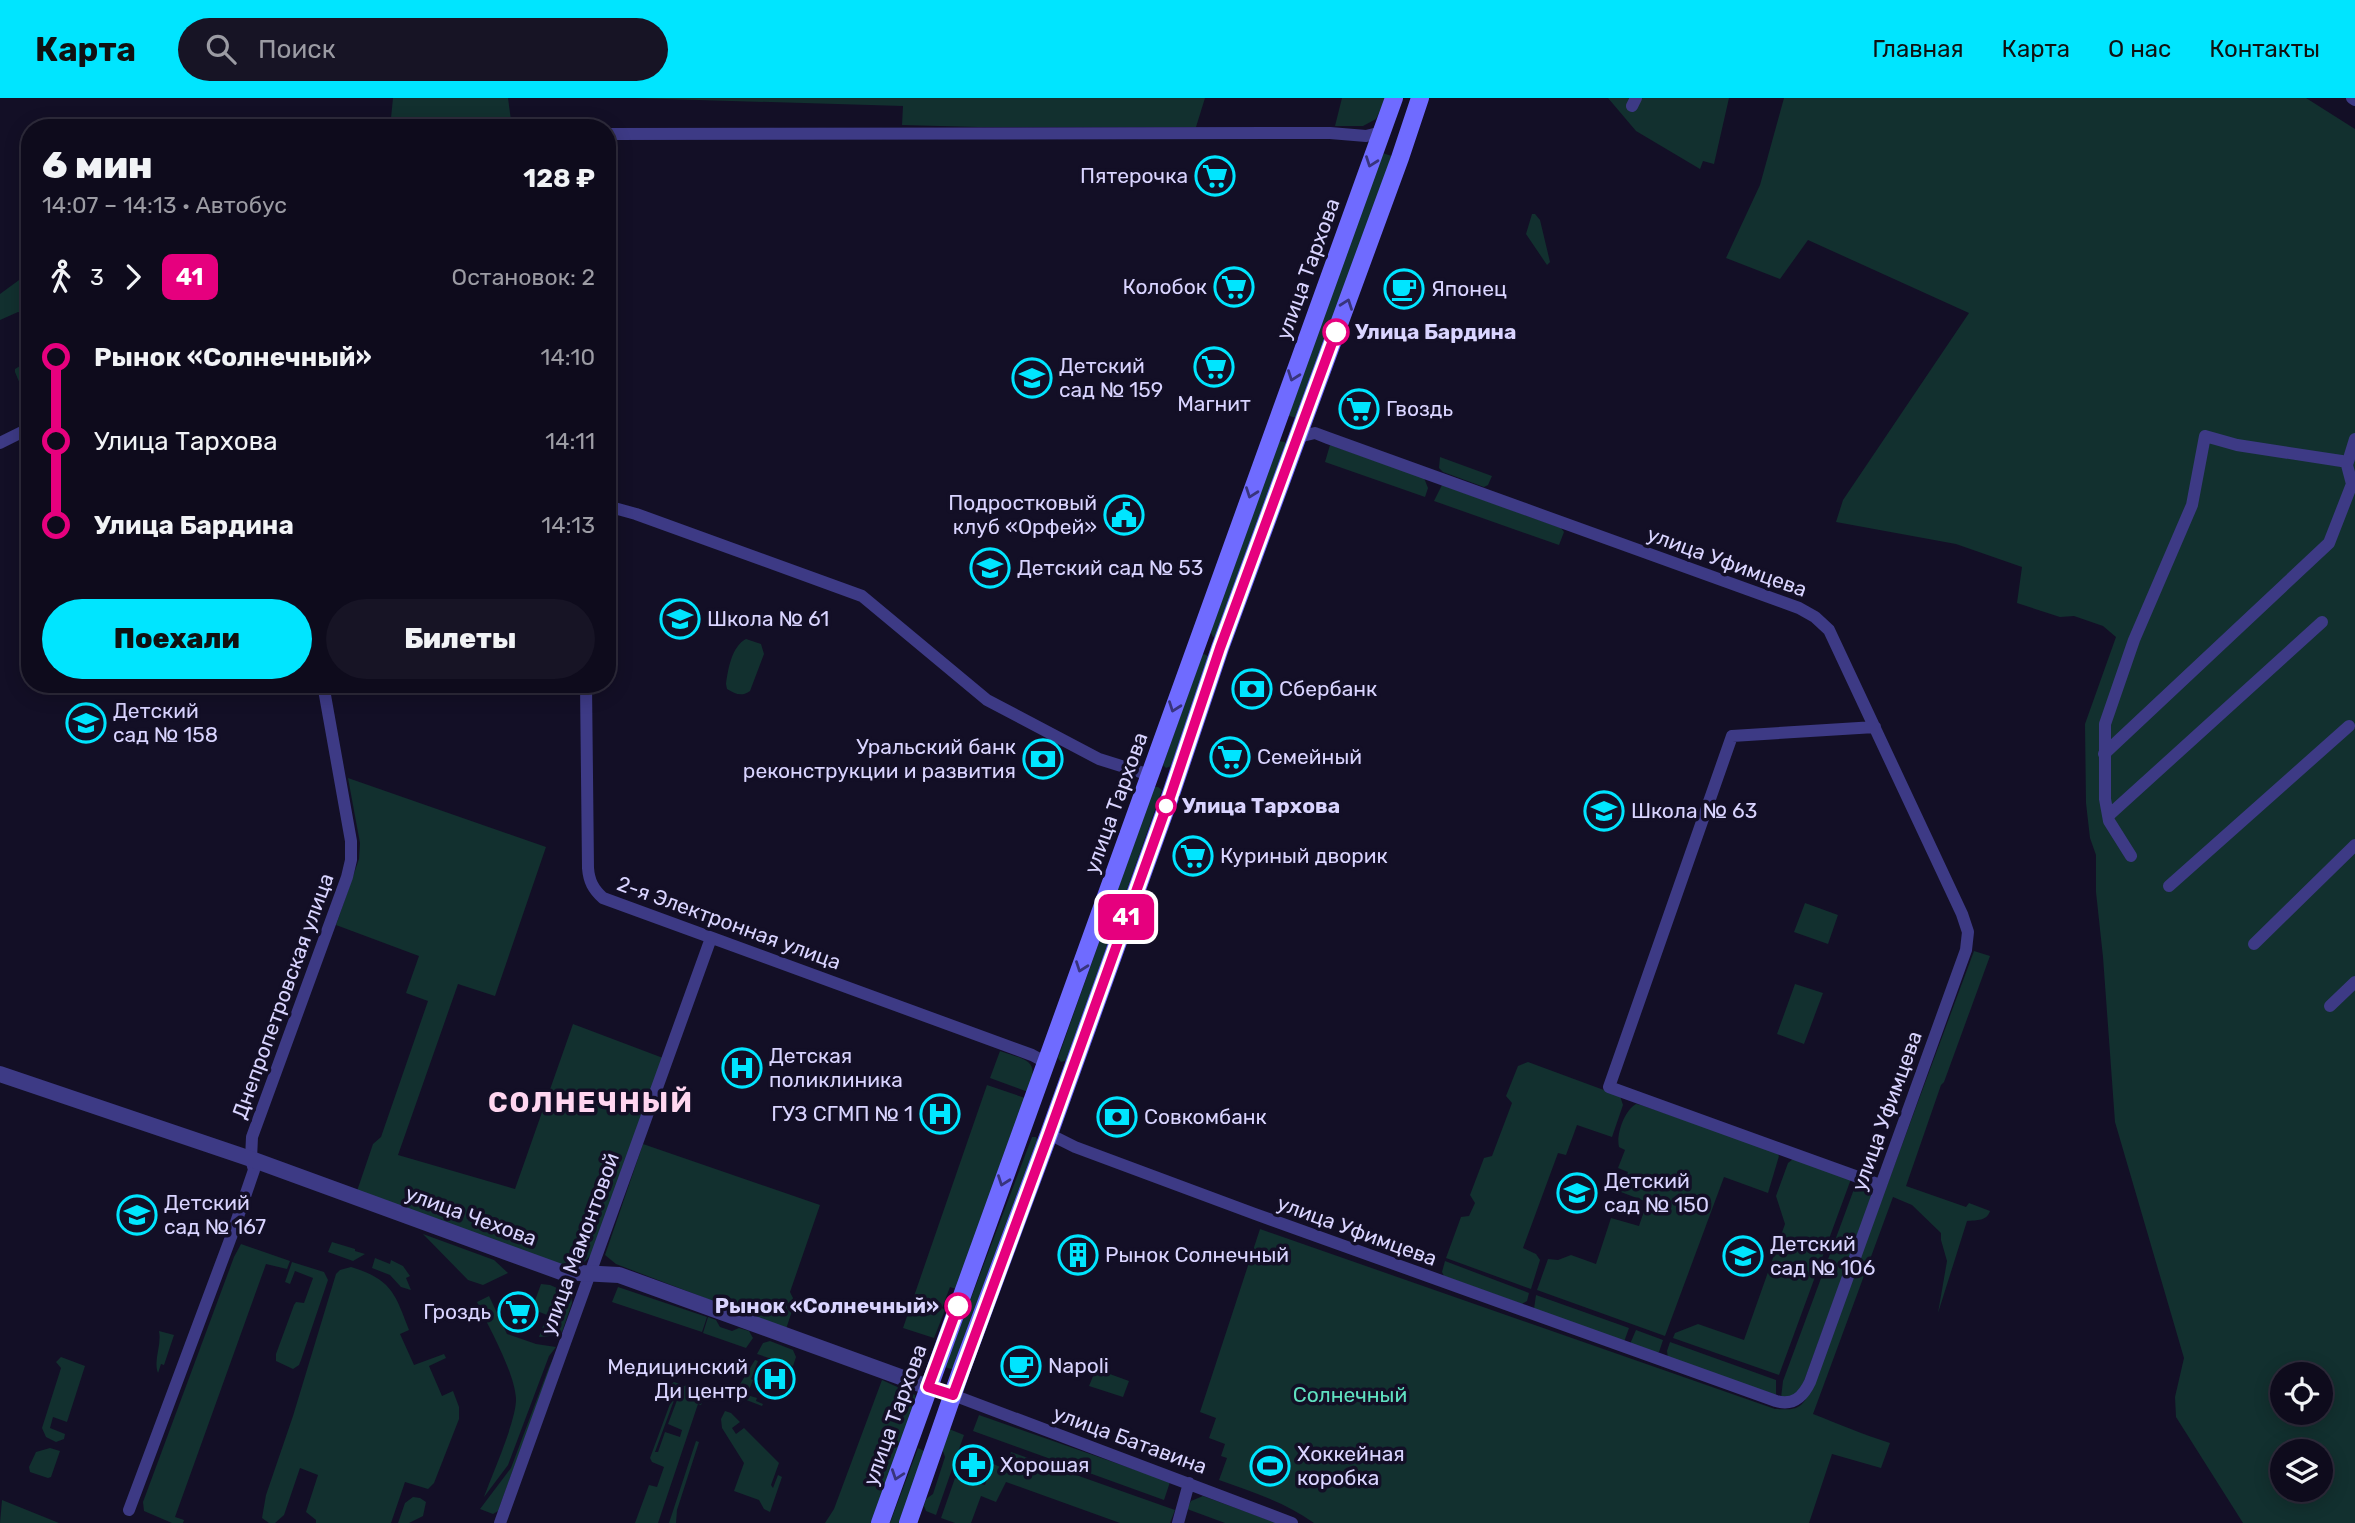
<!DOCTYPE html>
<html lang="ru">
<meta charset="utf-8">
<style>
body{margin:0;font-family:Rubik,sans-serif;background:#171425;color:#f1f3f6;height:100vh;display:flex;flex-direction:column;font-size:26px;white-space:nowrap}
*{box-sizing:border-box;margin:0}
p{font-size:23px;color:#9b9ba3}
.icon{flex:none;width:38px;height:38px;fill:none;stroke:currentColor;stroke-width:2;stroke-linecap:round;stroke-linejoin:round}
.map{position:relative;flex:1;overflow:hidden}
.details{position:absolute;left:21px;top:21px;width:595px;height:574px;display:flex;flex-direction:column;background:#0e0b1c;border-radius:28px;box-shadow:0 4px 18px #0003,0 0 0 2px #2e2b3b}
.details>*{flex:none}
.badge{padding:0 14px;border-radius:10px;font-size:24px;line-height:46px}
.controls{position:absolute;left:2270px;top:1264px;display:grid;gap:14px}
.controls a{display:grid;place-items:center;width:63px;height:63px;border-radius:50%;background:#0e0b1c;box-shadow:0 4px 18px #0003,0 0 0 2px #2e2b3b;font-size:35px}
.map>.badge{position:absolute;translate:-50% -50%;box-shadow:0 0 0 4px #fff}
.legs{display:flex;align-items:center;gap:10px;height:77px;padding:0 21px;font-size:23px}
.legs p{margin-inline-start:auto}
.summary{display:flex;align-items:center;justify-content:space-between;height:119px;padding:0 21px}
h1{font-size:38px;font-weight:800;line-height:52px}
.cta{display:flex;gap:14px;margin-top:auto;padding:14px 21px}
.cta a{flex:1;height:80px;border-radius:42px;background:#00e5ff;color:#111;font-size:28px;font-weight:800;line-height:80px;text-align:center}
.cta a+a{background:#171425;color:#f1f3f6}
ul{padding:0 21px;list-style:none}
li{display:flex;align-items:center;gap:24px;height:84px;font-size:26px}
li i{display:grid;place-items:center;width:10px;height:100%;margin:0 9px;background:currentColor}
li i::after{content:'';width:18px;height:18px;margin:-9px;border:5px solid;border-radius:50%;background:#0e0b1c}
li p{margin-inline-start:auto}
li:first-child i{background:linear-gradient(#0000 50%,currentColor 0)}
li:last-child i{background:linear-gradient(currentColor 50%,#0000 0)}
header{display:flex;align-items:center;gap:42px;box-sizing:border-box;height:98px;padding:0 35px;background:#00e5ff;color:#111}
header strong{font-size:33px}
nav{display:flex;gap:38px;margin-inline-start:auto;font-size:24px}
.search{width:490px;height:63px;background:#171425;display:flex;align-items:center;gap:18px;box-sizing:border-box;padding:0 24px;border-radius:38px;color:#9b9ba3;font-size:26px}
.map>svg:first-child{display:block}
.green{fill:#12302f;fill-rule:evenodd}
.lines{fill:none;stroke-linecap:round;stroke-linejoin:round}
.minor{stroke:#3d3a85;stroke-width:12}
.tertiary{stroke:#3d3a85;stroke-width:16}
.secondary{stroke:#6f6bff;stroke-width:18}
.oneway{stroke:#38347d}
.line-1-casing{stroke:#fff;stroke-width:16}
.line-1{stroke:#e6007e;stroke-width:10}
.stop-1-dot{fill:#fff;stroke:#e6007e;stroke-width:3.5}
.labels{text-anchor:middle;stroke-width:7;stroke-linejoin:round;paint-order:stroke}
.poi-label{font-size:21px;fill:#d9d4ff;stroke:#130f26;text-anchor:start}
.street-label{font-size:21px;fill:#d9d4ff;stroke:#130f26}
.stop-label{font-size:21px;font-weight:bold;fill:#d9d4ff;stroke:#130f26;text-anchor:start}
.park-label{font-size:21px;fill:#5fe0c0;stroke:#130f26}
.district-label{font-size:28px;font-weight:bold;letter-spacing:2px;fill:#ffd6f0;stroke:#130f26}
</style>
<header>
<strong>Карта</strong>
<div class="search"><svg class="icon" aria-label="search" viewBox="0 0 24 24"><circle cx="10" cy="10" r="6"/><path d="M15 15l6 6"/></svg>Поиск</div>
<nav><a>Главная</a><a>Карта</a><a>О нас</a><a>Контакты</a></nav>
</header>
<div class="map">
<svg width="2355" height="1425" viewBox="0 0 2355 1425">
<rect width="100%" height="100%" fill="#130f26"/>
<!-- green -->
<path class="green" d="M393,0H508L512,30H390Z
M633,0H1205L1196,29H977L902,27L903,8Z
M1342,0H1386L1376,21L1363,28H1335Z
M1608,0H1729L1714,66L1703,63L1700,71L1636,33Z
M1784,0H2306L2355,31V1425H2243L2176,1319L2175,1299L2184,1260L2115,1024L2103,859L2096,794V757L2090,740L2086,705L2085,626L2116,539L2103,528L2074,518L2060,519L2017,505L2022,469L1956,446L1836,424L1843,402L1969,215L1808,142L1780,181L1726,160L1760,87ZM2282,1276H2320V1314H2282ZM2282,1353H2320V1391H2282Z
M1382,55L1392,58L1296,320L1287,317Z
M1532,116H1535L1540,122L1550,164L1547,167L1526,136Z
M30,174V218L18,214L0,222V196Z
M25,265L30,273V310L15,274V271Z
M1278,343L1285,344L1286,348L1217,538L1213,539L1210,533Z
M1330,347L1424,380L1428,390L1425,399L1325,364Z
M1440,359L1492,378L1488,387L1484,389L1443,374L1439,370Z
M1442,387L1561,430L1564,434L1559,447L1434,403Z
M746,541L761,546L764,556L750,593C742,599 735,596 727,591L726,586C728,571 732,548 746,541Z
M1204,556L1208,558V563L1171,668L1166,670L1163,667L1202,557Z
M348,680L546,749L495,898L458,886L398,1057L515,1091L573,926L663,960L593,1155L581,1168H564L357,1093L373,1046L381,1039L428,903L406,895L419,858L336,827L359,761L360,745Z
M1154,689H1158L1162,692L1067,962L1061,964L1058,960Z
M1805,805L1838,817L1828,846L1794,834Z
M1974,853L1990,858L1944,984L1941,987L1906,1088L1966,1109L1969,1105L1990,1113C1987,1123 1977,1122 1967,1123L1938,1215L1947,1163L1941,1142V1135L1912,1107L1893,1099L1813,1316C1839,1326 1864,1337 1890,1345L1881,1370L1832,1356L1809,1425H1314C1285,1404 1252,1394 1219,1382L1227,1360L1221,1358L1225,1346L1209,1340L1216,1320L1200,1314L1260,1131L1775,1311C1796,1312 1801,1312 1811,1292Z
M1795,886L1823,895L1804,946L1777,936Z
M1000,953C1028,963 1040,961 1028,994L990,980Z
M1528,964L1620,998L1623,1007L1612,1039L1577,1027L1566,1057L1558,1055L1523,1150L1536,1156L1540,1162L1531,1191L1446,1160L1461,1119L1469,1118L1475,1105L1470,1097L1484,1060L1492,1058L1512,1005L1506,998L1518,968Z
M987,987L1025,1000L956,1191L950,1189L942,1210L945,1212L934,1240L903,1230Z
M1636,1006L1641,1007L1776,1054L1779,1058L1768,1095L1724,1079L1665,1238L1537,1192L1548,1161L1558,1162L1571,1157L1596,1166L1611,1120L1639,1128L1647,1104L1621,1094L1628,1074L1618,1070L1625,1052L1619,1049C1616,1037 1624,1013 1636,1006Z
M1032,1039H1036L1038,1044L954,1272L945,1269Z
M643,1046L820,1107L790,1194L795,1204L786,1231L616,1166L605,1157Z
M1793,1061L1851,1081L1779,1277L1673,1240L1675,1235L1698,1226L1744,1242L1785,1126L1776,1098L1788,1065Z
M1857,1083L1871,1089L1873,1096L1800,1294L1793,1298L1781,1300L1783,1283Z
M423,1136L494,1162L508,1175L483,1187L468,1182Z
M332,1144L355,1151V1153L365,1156L353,1163L328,1154Z
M241,1146L290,1163L287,1171L266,1166L175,1419L184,1422L183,1425H172L144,1413L143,1404L234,1159Z
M375,1160L390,1166L391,1162L403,1168L410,1178L406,1180L411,1192L401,1189L390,1177L372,1170Z
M1445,1163L1529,1195L1527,1203L1522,1206L1444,1178L1442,1174Z
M292,1164L324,1174L328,1182L301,1262L299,1267L293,1271L276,1263V1256L294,1207L296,1204L304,1205L313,1180L295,1173L290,1186L285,1184Z
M351,1169C391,1181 395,1195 409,1232L400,1236L414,1267L444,1256L446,1260L429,1268L442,1298L453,1293L459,1309V1321L434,1385L428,1391L405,1384L391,1425H316V1422L306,1414L318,1377L300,1370L284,1417L275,1425H269L262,1420L266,1397L293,1318L336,1176L340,1172Z
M541,1186L550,1187L571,1196L572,1205L561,1237L539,1239L547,1217L532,1211Z
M618,1189L707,1219L702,1234L612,1204Z
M1536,1197L1629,1230L1624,1244L1534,1211Z
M489,1198L507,1236L536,1246L556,1249L549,1258L508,1367L484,1399C492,1377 517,1321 516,1300C514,1273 489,1230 477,1204Z
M708,1219L716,1222L720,1229L732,1233L739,1230L749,1233L753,1240L746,1250L703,1235Z
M1636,1232L1663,1242L1659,1254L1655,1255L1630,1246Z
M159,1233L174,1237L164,1267L161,1266L158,1275C153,1261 162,1248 159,1233Z
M770,1243L793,1252L796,1259L793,1268L757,1256L763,1245Z
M1670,1244L1776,1282V1297L1668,1260L1667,1253Z
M555,1257L498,1413L493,1416L480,1411L511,1370L549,1269Z
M61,1259L85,1268L67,1324L53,1319L50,1330L65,1336L64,1341L56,1344L46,1339L42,1330L61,1270L56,1264Z
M755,1262L758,1263L751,1281L753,1282L747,1297L757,1300L756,1303L763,1306L762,1308L736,1298L737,1291Z
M1096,1271L1129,1283L1123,1299L1089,1288Z
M882,1282L915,1297L916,1303L871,1425H825L834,1411Z
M674,1284L680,1286L655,1354H658L665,1334L680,1339L682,1332L668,1326L682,1289L687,1287L705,1297L701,1307L698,1306L658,1425H635L649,1387L657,1389L664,1369L652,1364L650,1360L674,1295L667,1291L668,1288Z
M725,1313L731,1315L740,1324L732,1330L736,1336L744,1330L779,1365L771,1387L773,1390L778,1377L782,1379L770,1414L764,1411L759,1402L734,1393L744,1365L722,1330L721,1321Z
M979,1317L1170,1384L1164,1402L973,1333Z
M949,1331L964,1337L936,1417L926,1413L924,1408L926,1401L933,1396L945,1359L942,1350Z
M696,1343L699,1344L677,1412L676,1425H669Z
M50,1350L60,1353L51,1379L48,1380L30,1374L29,1369L36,1354Z
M918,1350L924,1353L900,1425H890Z
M1011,1354L1175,1412L1170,1425H1120L1006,1384L996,1404L981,1398L971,1425H955L941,1420L955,1380L985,1387L989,1375L986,1374L989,1365L970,1358L972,1357L1005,1371Z
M1203,1398L1277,1425H1225L1187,1411L1191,1403Z
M413,1399L420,1400L426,1404L423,1418L409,1425H398L405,1405Z
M2,1402L59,1425H0Z"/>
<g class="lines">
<!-- minor -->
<path class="minor" d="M2352,0L2355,2
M1632,8L1636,0
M607,36L1330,35L1366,38L1382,34
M0,345L30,330
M607,408L636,416L862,498L987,602L1099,661L1150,677
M586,586L588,770C589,783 593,791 603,800L1032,957L1047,965
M1875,629L1732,638L1609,989L1880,1087
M2104,656L2329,445L2352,386L2347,367L2355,341
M2108,718L2322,524
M2131,758L2109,723L2105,701V626L2134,542L2192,407L2205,338L2237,347L2348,364
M2169,788L2349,628
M2254,846L2355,747
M2330,908L2355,884
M1049,1036L1075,1049L1255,1116L1776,1303C1793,1308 1803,1299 1810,1284L1966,852L1968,834L1962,816L1829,532L1815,519L1799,510L1328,340L1315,335L1298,339
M953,1297L1292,1425
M129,1412L231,1139L254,1072L251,1061L252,1039L347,779L351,762V743L323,586
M500,1425L711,840
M1178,1425L1189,1385"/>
<!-- tertiary -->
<path class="tertiary" d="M0,976L251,1061L561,1174L619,1177L928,1289"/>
<!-- secondary -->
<path class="secondary" d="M880,1425L1394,0
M908,1425L962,1270L1049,1036L1170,699L1220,550L1400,60L1420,0"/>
</g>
<!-- one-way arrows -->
<defs><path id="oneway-chevron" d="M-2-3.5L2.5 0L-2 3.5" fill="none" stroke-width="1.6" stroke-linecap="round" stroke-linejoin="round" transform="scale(1.75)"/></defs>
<g class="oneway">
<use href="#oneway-chevron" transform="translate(1371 64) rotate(110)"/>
<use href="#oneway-chevron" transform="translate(1347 206) rotate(-70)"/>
<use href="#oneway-chevron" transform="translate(1293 278) rotate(110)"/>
<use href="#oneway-chevron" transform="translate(1251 395) rotate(110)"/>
<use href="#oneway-chevron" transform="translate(1174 609) rotate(110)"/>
<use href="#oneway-chevron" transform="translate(1081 869) rotate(110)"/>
<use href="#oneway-chevron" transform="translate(1003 1083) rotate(110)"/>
<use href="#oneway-chevron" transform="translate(897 1377) rotate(109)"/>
</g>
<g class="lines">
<!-- line-1 casing -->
<g class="line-1-casing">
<path id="line-1" d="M958,1208L928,1289L953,1297L1049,1036L1170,699L1220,550L1336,234"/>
</g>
<!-- line-1 -->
<use href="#line-1" class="line-1"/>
</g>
<!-- icons -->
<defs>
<g id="supermarket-ring" transform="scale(2.0125)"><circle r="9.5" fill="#130f26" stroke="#00e5ff" stroke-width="1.5"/><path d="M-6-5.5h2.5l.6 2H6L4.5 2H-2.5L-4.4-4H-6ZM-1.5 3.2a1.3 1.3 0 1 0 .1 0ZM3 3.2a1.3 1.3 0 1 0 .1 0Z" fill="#00e5ff"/></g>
<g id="cafe-ring" transform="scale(2.0125)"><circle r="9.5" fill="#130f26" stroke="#00e5ff" stroke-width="1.5"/><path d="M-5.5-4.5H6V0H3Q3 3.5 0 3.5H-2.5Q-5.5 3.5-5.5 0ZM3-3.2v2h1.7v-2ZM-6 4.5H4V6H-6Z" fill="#00e5ff"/></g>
<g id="school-ring" transform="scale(2.0125)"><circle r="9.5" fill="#130f26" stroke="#00e5ff" stroke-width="1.5"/><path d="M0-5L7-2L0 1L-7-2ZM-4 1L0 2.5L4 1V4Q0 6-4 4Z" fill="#00e5ff"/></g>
<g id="civic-ring" transform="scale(2.0125)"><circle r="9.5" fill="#130f26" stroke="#00e5ff" stroke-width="1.5"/><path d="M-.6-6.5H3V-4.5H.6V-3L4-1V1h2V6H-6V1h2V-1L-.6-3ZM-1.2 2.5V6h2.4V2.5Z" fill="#00e5ff"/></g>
<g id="bank-ring" transform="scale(2.0125)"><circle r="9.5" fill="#130f26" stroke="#00e5ff" stroke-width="1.5"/><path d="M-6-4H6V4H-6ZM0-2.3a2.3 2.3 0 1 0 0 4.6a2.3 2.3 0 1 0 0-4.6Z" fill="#00e5ff"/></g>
<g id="hospital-ring" transform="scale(2.0125)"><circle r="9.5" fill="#130f26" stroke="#00e5ff" stroke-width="1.5"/><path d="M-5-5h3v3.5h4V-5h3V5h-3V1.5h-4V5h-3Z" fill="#00e5ff"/></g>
<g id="building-ring" transform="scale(2.0125)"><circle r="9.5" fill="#130f26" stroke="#00e5ff" stroke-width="1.5"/><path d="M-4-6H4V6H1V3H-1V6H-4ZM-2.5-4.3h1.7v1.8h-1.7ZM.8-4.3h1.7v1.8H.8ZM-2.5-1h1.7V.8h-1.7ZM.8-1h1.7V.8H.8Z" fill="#00e5ff"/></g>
<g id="pharmacy-ring" transform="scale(2.0125)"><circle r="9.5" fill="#130f26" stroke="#00e5ff" stroke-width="1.5"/><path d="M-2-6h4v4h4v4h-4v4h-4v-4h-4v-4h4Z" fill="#00e5ff"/></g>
<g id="stadium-ring" transform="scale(2.0125)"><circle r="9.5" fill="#130f26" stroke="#00e5ff" stroke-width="1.5"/><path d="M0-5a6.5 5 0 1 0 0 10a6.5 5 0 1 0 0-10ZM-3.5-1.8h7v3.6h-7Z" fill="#00e5ff"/></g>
</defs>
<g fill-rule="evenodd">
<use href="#supermarket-ring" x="1215" y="78"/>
<use href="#supermarket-ring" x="1234" y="189"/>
<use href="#cafe-ring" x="1404" y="191"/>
<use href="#supermarket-ring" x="1214" y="269"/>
<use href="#school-ring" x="1032" y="280"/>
<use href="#supermarket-ring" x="1359" y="311"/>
<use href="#civic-ring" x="1124" y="417"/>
<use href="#school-ring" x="990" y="470"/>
<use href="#school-ring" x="680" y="521"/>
<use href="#bank-ring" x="1252" y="591"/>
<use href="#school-ring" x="86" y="625"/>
<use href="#supermarket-ring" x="1230" y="659"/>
<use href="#bank-ring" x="1043" y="661"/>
<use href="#school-ring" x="1604" y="713"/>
<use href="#supermarket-ring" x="1193" y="758"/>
<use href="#hospital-ring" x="742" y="970"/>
<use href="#hospital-ring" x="940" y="1016"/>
<use href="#bank-ring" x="1117" y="1019"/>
<use href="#school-ring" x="1577" y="1095"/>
<use href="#school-ring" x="137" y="1117"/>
<use href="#building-ring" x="1078" y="1157"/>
<use href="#school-ring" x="1743" y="1158"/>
<use href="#supermarket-ring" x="518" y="1214"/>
<use href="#cafe-ring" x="1021" y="1268"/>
<use href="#hospital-ring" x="775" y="1281"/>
<use href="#pharmacy-ring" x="973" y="1367"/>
<use href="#stadium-ring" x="1270" y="1368"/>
</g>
<!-- markers -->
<g class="stop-1-dot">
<circle cx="1336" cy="234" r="12"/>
<circle cx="1166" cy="708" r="9"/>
<circle cx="958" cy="1208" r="12"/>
</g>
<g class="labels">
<!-- poi labels -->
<g class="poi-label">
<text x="1188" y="85" text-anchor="end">Пятерочка</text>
<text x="1207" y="196" text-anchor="end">Колобок</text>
<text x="1431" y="198">Японец</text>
<text x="1059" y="275">Детский<tspan x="1059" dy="24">сад № 159</tspan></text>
<text x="1214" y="313" text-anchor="middle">Магнит</text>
<text x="1386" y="318">Гвоздь</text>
<text x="1097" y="412" text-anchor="end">Подростковый<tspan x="1097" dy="24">клуб «Орфей»</tspan></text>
<text x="1017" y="477">Детский сад № 53</text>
<text x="707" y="528">Школа № 61</text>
<text x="1279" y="598">Сбербанк</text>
<text x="113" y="620">Детский<tspan x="113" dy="24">сад № 158</tspan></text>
<text x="1016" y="656" text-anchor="end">Уральский банк<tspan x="1016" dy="24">реконструкции и развития</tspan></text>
<text x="1257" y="666">Семейный</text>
<text x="1631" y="720">Школа № 63</text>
<text x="1220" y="765">Куриный дворик</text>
<text x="769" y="965">Детская<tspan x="769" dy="24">поликлиника</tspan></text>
<text x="913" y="1023" text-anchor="end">ГУЗ СГМП № 1</text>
<text x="1144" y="1026">Совкомбанк</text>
<text x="1604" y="1090">Детский<tspan x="1604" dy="24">сад № 150</tspan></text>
<text x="164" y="1112">Детский<tspan x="164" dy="24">сад № 167</tspan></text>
<text x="1770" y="1153">Детский<tspan x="1770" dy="24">сад № 106</tspan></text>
<text x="1105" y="1164">Рынок Солнечный</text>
<text x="491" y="1221" text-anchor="end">Гроздь</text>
<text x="1048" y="1275">Napoli</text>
<text x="748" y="1276" text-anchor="end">Медицинский<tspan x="748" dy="24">Ди центр</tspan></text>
<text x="1297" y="1363">Хоккейная<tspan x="1297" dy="24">коробка</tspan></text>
<text x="1000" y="1374">Хорошая</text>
</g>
<!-- street labels -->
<g class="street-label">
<text transform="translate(1308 171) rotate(-70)" y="7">улица Тархова</text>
<text transform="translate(1727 464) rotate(20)" y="7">улица Уфимцева</text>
<text transform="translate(1116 705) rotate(-70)" y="7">улица Тархова</text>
<text transform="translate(729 825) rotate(20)" y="7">2-я Электронная улица</text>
<text transform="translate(283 898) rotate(-70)" y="7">Днепропетровская улица</text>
<text transform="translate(1887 1013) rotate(-70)" y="7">улица Уфимцева</text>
<text transform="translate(471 1118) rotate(20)" y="7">улица Чехова</text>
<text transform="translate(1357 1133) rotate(20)" y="7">улица Уфимцева</text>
<text transform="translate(580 1146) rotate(-70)" y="7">улица Мамонтовой</text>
<text transform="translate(895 1317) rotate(-70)" y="7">улица Тархова</text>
<text transform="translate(1130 1342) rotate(20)" y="7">улица Батавина</text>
</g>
<!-- stop labels -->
<g class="stop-label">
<text x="1355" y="241">Улица Бардина</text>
<text x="1182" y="715">Улица Тархова</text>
<text x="939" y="1215" text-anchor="end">Рынок «Солнечный»</text>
</g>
<!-- park labels -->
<g class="park-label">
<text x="1350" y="1304">Солнечный</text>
</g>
<!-- district labels -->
<g class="district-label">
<text x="591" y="1014">СОЛНЕЧНЫЙ</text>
</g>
</g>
</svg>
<div class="controls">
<a><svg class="icon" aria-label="locate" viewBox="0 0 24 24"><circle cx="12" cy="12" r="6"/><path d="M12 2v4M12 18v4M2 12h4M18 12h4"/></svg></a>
<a><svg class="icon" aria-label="layers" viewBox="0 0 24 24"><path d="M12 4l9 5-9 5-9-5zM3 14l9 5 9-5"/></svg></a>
</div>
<b class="badge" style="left:1126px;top:819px;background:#e6007e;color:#fff">41</b>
<section class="details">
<div class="summary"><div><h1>6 мин</h1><p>14:07 – 14:13 · Автобус</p></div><b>128 ₽</b></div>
<div class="legs"><svg class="icon" aria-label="walk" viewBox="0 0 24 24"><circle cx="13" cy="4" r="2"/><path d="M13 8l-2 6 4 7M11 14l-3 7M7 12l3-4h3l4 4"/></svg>3<svg class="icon" aria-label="forward" viewBox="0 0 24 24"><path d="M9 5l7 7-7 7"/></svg><b class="badge" style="background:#e6007e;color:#fff">41</b><p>Остановок: 2</p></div>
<ul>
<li><i style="color:#e6007e"></i><b>Рынок «Солнечный»</b><p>14:10</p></li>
<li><i style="color:#e6007e"></i><span>Улица Тархова</span><p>14:11</p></li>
<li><i style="color:#e6007e"></i><b>Улица Бардина</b><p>14:13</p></li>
</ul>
<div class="cta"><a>Поехали</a><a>Билеты</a></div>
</section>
</div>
